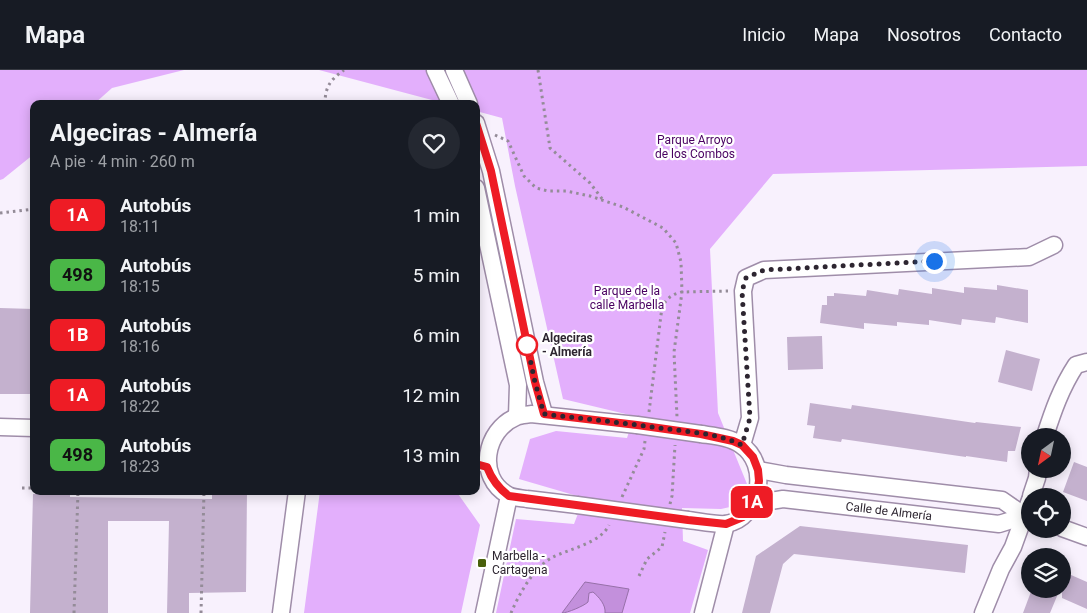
<!DOCTYPE html>
<html lang="es">
<meta charset="utf-8">
<style>
body{margin:0;font-family:Roboto,sans-serif;background:#242831;color:#f1f3f6;height:100vh;display:flex;flex-direction:column;font-size:19px;white-space:nowrap}
*{box-sizing:border-box;margin:0}
p{font-size:16px;color:#9ea1a6}
.icon{flex:none;width:28px;height:28px;fill:none;stroke:currentColor;stroke-width:2;stroke-linecap:round;stroke-linejoin:round}
.map{position:relative;flex:1;overflow:hidden}
.panel{position:absolute;left:30px;top:30px;width:450px;height:395px;display:flex;flex-direction:column;background:#171b24;border-radius:10px;box-shadow:0 2px 12px #0003}
.panel>*{flex:none}
.badge{padding:0 10px;border-radius:8px;font-size:18px;line-height:32px}
.needle{width:32px;rotate:213deg}
.tools{position:absolute;left:1021px;top:358px;display:grid;gap:10px}
.tools a{display:grid;place-items:center;width:50px;height:50px;border-radius:50%;background:#171b24;box-shadow:0 2px 12px #0003;font-size:25px}
.you{position:absolute;width:25px;height:25px;margin:-12px;border:4px solid #fff;border-radius:50%;background:#1a73e8;box-shadow:0 0 0 8px #1a73e833}
.map>.badge{position:absolute;translate:-50% -50%;box-shadow:0 0 0 2px #fff}
.round{display:grid;place-items:center;flex:none;width:52px;height:52px;border-radius:26px;background:#242831}
.head{display:flex;align-items:center;justify-content:space-between;height:85px;padding:0 20px}
h1{font-size:24px;font-weight:700;line-height:38px}
ul{padding:0;list-style:none}
li{display:flex;align-items:center;gap:15px;height:60px;padding:0 20px}
li div{flex:1}
li b{display:block;font-size:19px}
li em{font-style:normal}
li .badge{min-width:55px;font-weight:700;text-align:center}
header{display:flex;align-items:center;gap:30px;box-sizing:border-box;height:70px;padding:0 25px;background:#171b24;border-bottom:1px solid #363941}
header strong{font-size:24px}
nav{display:flex;gap:28px;margin-inline-start:auto;font-size:18px}
.map>svg:first-child{display:block}
.green{fill:#e3affc}
.water{fill:#c390dc;stroke:#9670a8}
.building{fill:#c4b1ce}
.lines{fill:none;stroke-linecap:round;stroke-linejoin:round}
.minor-casing{stroke:#9f8da9;stroke-width:19}
.path{stroke:#948c98;stroke-width:3;stroke-dasharray:2.5 4;stroke-linecap:butt}
.minor{stroke:#fff;stroke-width:16}
.minor-bridge-casing{stroke:#9f8da9;stroke-width:19;stroke-linecap:butt}
.minor-bridge{stroke:#fff;stroke-width:16}
.line-casing{stroke:#fff;stroke-width:11}
.line{stroke:#ee1c25;stroke-width:8}
.walk{stroke:#2d2530;stroke-width:5;stroke-dasharray:0 9}
.stop-dot{fill:#fff;stroke:#ee1c25;stroke-width:2.5}
.poi-dot{fill:#49600c;stroke:#fff;stroke-width:2}
.labels{text-anchor:middle;stroke-width:4.5;stroke-linejoin:round;paint-order:stroke}
.park-label{font-size:12px;fill:#490061;stroke:#fff}
.stop-label{font-size:12px;font-weight:bold;fill:#2d2530;stroke:#fff;text-anchor:start}
.street-label{font-size:12px;fill:#2d2530;stroke:#fff}
.poi-label{font-size:12px;fill:#2d2530;stroke:#fff;text-anchor:start}
</style>
<header>
<strong>Mapa</strong>
<nav><a>Inicio</a><a>Mapa</a><a>Nosotros</a><a>Contacto</a></nav>
</header>
<div class="map">
<svg width="1087" height="543" viewBox="0 0 1087 543">
<rect width="100%" height="100%" fill="#f8f1fd"/>
<!-- green -->
<path class="green" d="M0,0H184L112,18L94,34H34V84L3,109L0,110Z
M319,0H1087V96L773,104L710,179L718,343L747,414L739,435L721,439L682,438L683,471L708,480L690,543H496L516,449L574,454L584,428L519,409L530,369L556,361L627,368L634,346L563,329L515,116L502,48L476,41V34H447Z
M320,421H456L480,455L461,543H304Z"/>
<!-- water -->
<path class="water" d="M585,512L629,519L622,543H605C606,535 599,527 593,522L589,523L588,532C584,536 567,543 562,543Z"/>
<!-- building -->
<path class="building" d="M997,215L1028,220V253L996,247L995,253L962,249L961,255L929,250V255L897,252V256L864,253V259L820,253L822,235H827V226H834V223L866,226L867,220L898,225L899,219L932,224V218L964,223V217L997,220Z
M0,238L34,239V324H0Z
M822,266L823,299L788,300L787,267Z
M1006,280L1040,289L1032,321L998,312Z
M810,333L851,339L852,335L975,353L976,352L1021,357L1015,381H1008L1007,392L966,386V387L842,369L841,372L813,368L815,356L807,355Z
M1074,392L1087,397V431L1063,422Z
M212,421H247L246,522L189,523V543H167L169,451H108V543H30L33,424H70V427L212,429Z
M800,456L968,475L965,503L794,484L783,494L770,543H742L756,486Z
M1062,501L1087,512V539L1062,528Z
M1032,519H1060L1050,543H1023Z"/>
<g class="lines">
<!-- minor casing -->
<g class="minor-casing">
<g id="minor">
<path d="M435,0L451,34"/>
<path d="M454,0L469,34"/>
<path d="M476,53L491,101L535,312L544,344"/>
<path d="M476,118L518,315L517,346"/>
<path d="M0,357L34,358"/>
<path d="M1045,366C1053,341 1061,318 1076,295L1087,292"/>
<path d="M742,375L750,348L743,221L746,208L764,200L1029,187L1054,175"/>
<path d="M758,400L786,405L1002,430L1025,446L1030,448"/>
<path d="M1031,426L1037,408L1038,399"/>
<path id="s1" d="M752,434L783,429L999,454L1025,446"/>
<path d="M577,435C560,433 543,431 527,429C521,428 513,428 508,425C476,407 485,360 516,347C520,345 526,345 531,344L637,355"/>
<path d="M688,450C697,451 718,455 726,454C761,448 770,394 741,375C730,367 714,366 701,364"/>
<path d="M1062,458L1087,467"/>
<path d="M281,543L297,421"/>
<path d="M484,543L509,426"/>
<path d="M703,543L726,454"/>
<path d="M983,543L1001,499L1013,477L1030,430"/>
</g>
</g>
<!-- path -->
<path class="path" d="M538,0L550,78L590,113L603,130
M325,34C325,17 330,10 344,0
M495,65L508,71L524,106L536,118L548,121H566L590,126L623,137L663,158L676,173L681,192L682,222L674,282L677,347
M0,143L34,139
M649,342L662,237C667,228 672,224 682,222L728,221
M22,418H34
M622,427L644,379L645,371
M670,434L672,426L675,375
M639,506L647,489L662,477L665,462
M74,543L78,421
M201,543L204,421
M511,543C519,524 534,497 553,487C569,479 601,473 609,455"/>
<!-- minor -->
<use href="#minor" class="minor"/>
<!-- minor-bridge casing -->
<g class="minor-bridge-casing">
<path id="minor-bridge" d="M637,355L701,364
M577,435L688,450"/>
</g>
<!-- minor-bridge -->
<use href="#minor-bridge" class="minor-bridge"/>
</g>
<g class="lines">
<!-- line casing -->
<g class="line-casing">
<path id="line" d="M476,53L491,101L535,312L544,344L637,355L701,364L733,371L742,375L753,387L758,400L759,411L757,422L752,434L743,447L726,454L688,450L509,426C498,418 492,410 487,397L476,394"/>
</g>
<!-- line -->
<use href="#line" class="line"/>
<!-- walk -->
<path class="walk" d="M527,275L535,312L544,344C585,349 626,353 667,359C692,362 719,364 742,375L750,348L742,221L746,208L764,200L934,191"/>
</g>
<!-- markers -->
<circle class="stop-dot" cx="527" cy="275" r="10"/>
<rect class="poi-dot" x="477" y="488" width="10" height="10" rx="2.5"/>
<g class="labels">
<!-- park labels -->
<g class="park-label">
<text x="695" y="74">Parque Arroyo<tspan x="695" dy="14">de los Combos</tspan></text>
<text x="627" y="225">Parque de la<tspan x="627" dy="14">calle Marbella</tspan></text>
</g>
<!-- stop labels -->
<g class="stop-label">
<text x="542" y="272">Algeciras<tspan x="542" dy="14">- Almería</tspan></text>
</g>
<!-- street labels -->
<g class="street-label">
<text dy="4" stroke="none"><textPath href="#s1" startOffset="138">Calle de Almería</textPath></text>
</g>
<!-- poi labels -->
<g class="poi-label">
<text x="492" y="490">Marbella -<tspan x="492" dy="14">Cartagena</tspan></text>
</g>
</g>
</svg>
<div class="tools">
<a><svg class="needle" viewBox="-14 -14 28 28"><path d="M0-13l5 13h-10z" fill="#e53935"/><path d="M0 13l5-13h-10z" fill="#9ea1a6"/></svg></a>
<a><svg class="icon" aria-label="locate" viewBox="0 0 24 24"><circle cx="12" cy="12" r="6"/><path d="M12 2v4M12 18v4M2 12h4M18 12h4"/></svg></a>
<a><svg class="icon" aria-label="layers" viewBox="0 0 24 24"><path d="M12 4l9 5-9 5-9-5zM3 14l9 5 9-5"/></svg></a>
</div>
<div class="you" style="left:934px;top:191px"></div>
<b class="badge" style="left:752px;top:432px;background:#ee1c25;color:#fff">1A</b>
<section class="panel">
<div class="head"><div><h1>Algeciras - Almería</h1><p>A pie · 4 min · 260 m</p></div><a class="round"><svg class="icon" aria-label="heart" viewBox="0 0 24 24"><path d="M12 20l-8-8c-3-5 5-10 8-4 3-6 11-1 8 4z"/></svg></a></div>
<ul>
<li><span class="badge" style="background:#ee1c25;color:#fff">1A</span><div><b>Autobús</b><p>18:11</p></div><em>1 min</em></li>
<li><span class="badge" style="background:#4ab747;color:#111">498</span><div><b>Autobús</b><p>18:15</p></div><em>5 min</em></li>
<li><span class="badge" style="background:#ee1c25;color:#fff">1B</span><div><b>Autobús</b><p>18:16</p></div><em>6 min</em></li>
<li><span class="badge" style="background:#ee1c25;color:#fff">1A</span><div><b>Autobús</b><p>18:22</p></div><em>12 min</em></li>
<li><span class="badge" style="background:#4ab747;color:#111">498</span><div><b>Autobús</b><p>18:23</p></div><em>13 min</em></li>
</ul>
</section>
</div>
